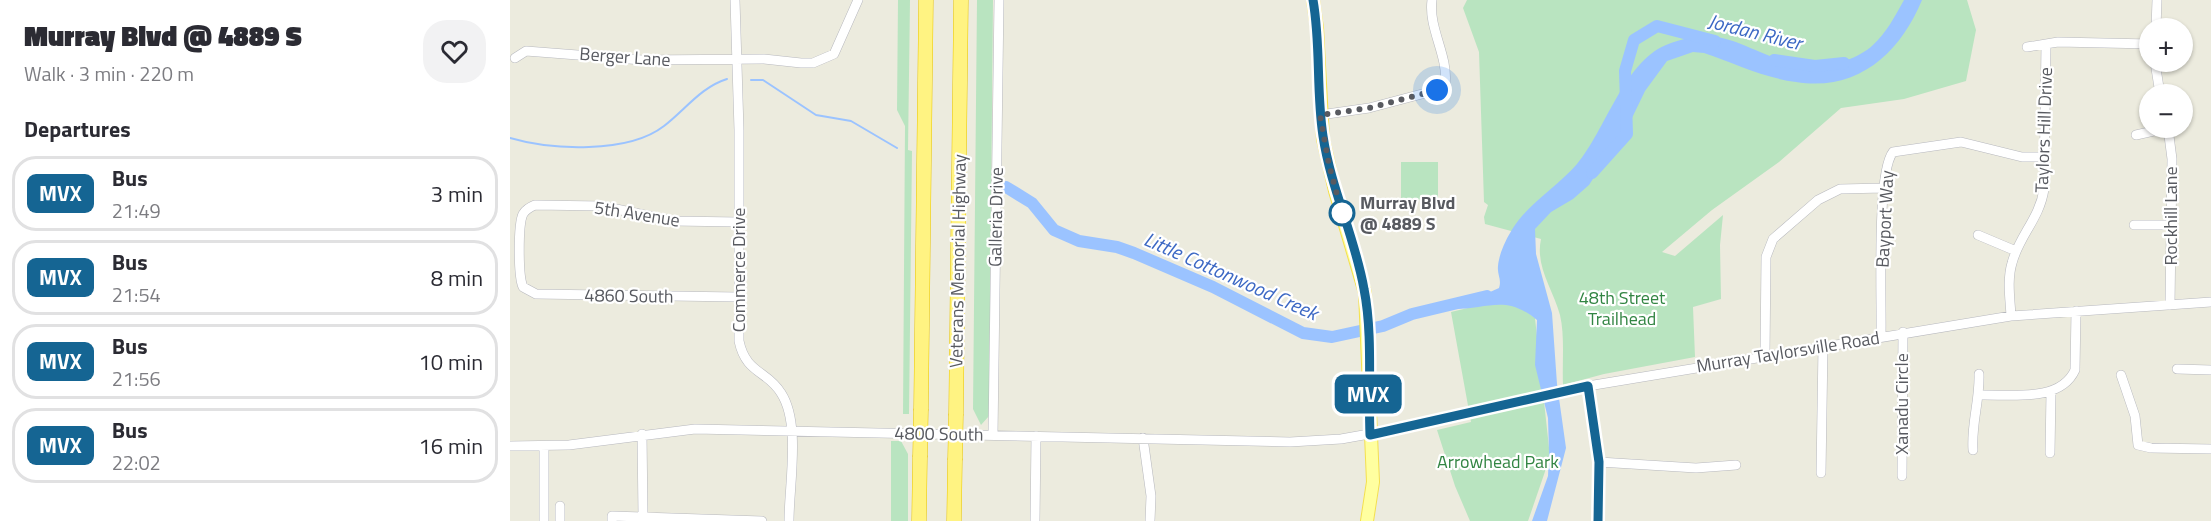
<!DOCTYPE html>
<meta charset="utf-8">
<style>
body{margin:0;font-family:"Titillium Web",sans-serif;background:#f2f2f3;color:#2b2b33;height:100vh;display:flex;flex-direction:column;font-size:22px;white-space:nowrap}
*{box-sizing:border-box;margin:0}
p{font-size:20px;color:#7c7c81}
.icon{flex:none;width:33px;height:33px;fill:none;stroke:currentColor;stroke-width:2;stroke-linecap:round;stroke-linejoin:round}
.map{position:relative;flex:1;overflow:hidden}
.sheet{display:flex;flex-direction:column;background:#fff;width:510px}
.sheet>*{flex:none}
.badge{padding:0 12px;border-radius:9px;font-size:21px;line-height:39px}
.fabs{position:absolute;left:1629px;top:18px;display:grid;gap:12px}
.fabs a{display:grid;place-items:center;width:54px;height:54px;border-radius:50%;background:#fff;box-shadow:0 2px 4px #0004;font-size:30px}
.you{position:absolute;width:30px;height:30px;margin:-15px;border:4px solid #fff;border-radius:50%;background:#1a73e8;box-shadow:0 0 0 9px #1a73e833}
.map>.badge{position:absolute;translate:-50% -50%;box-shadow:0 0 0 3px #fff}
h2{padding:0 24px;font-size:22px;line-height:54px}
.round{display:grid;place-items:center;flex:none;width:63px;height:63px;border-radius:24px;background:#f2f2f3}
.summary{display:flex;align-items:center;justify-content:space-between;height:102px;padding:0 24px}
h1{font-size:28px;font-weight:800;line-height:45px}
ul{padding:0;list-style:none}
li{display:flex;align-items:center;gap:18px;height:75px;margin:0 12px 9px;padding:0 12px;border:3px solid #e1e1e2;border-radius:24px}
li div{flex:1}
li b{display:block;font-size:22px}
li em{font-style:normal}
li .badge{min-width:66px;font-weight:700;text-align:center}
main{display:flex;flex:1;min-height:0}
.map>svg:first-child{display:block}
.green{fill:#b9e4c0}
.water{fill:#9bc3ff}
.lines{fill:none;stroke-linecap:round;stroke-linejoin:round}
.stream{stroke:#9bc3ff;stroke-width:2}
.river{stroke:#9bc3ff;stroke-width:12}
.minor-casing{stroke:#b7b8be;stroke-width:10}
.major-casing{stroke:#f4e04f;stroke-width:14}
.highway-casing{stroke:#eac600;stroke-width:15}
.minor{stroke:#fff;stroke-width:9}
.major{stroke:#ffffa0;stroke-width:12}
.highway{stroke:#fff382;stroke-width:14}
.highway-bridge-casing{stroke:#eac600;stroke-width:15;stroke-linecap:butt}
.highway-bridge{stroke:#fff382;stroke-width:14}
.line-casing{stroke:#fff;stroke-width:14}
.line{stroke:#156593;stroke-width:9}
.walk{stroke:#585a60;stroke-width:6;stroke-dasharray:0 10.8}
.stop-dot{fill:#fff;stroke:#156593;stroke-width:3}
.labels{text-anchor:middle;stroke-width:4.5;stroke-linejoin:round;paint-order:stroke}
.street-label{font-size:18px;fill:#585a60;stroke:#fff}
.stop-label{font-size:18px;font-weight:bold;fill:#585a60;stroke:#fff;text-anchor:start}
.park-label{font-size:18px;fill:#328543;stroke:#fff}
.water-label{font-size:20px;font-style:italic;fill:#3c68c4;stroke:#fff}
</style>
<main>
<section class="sheet">
<div class="summary"><div><h1>Murray Blvd @ 4889 S</h1><p>Walk · 3 min · 220 m</p></div><a class="round"><svg class="icon" aria-label="heart" viewBox="0 0 24 24"><path d="M12 20l-8-8c-3-5 5-10 8-4 3-6 11-1 8 4z"/></svg></a></div>
<h2>Departures</h2>
<ul>
<li><span class="badge" style="background:#156593;color:#fff">MVX</span><div><b>Bus</b><p>21:49</p></div><em>3 min</em></li>
<li><span class="badge" style="background:#156593;color:#fff">MVX</span><div><b>Bus</b><p>21:54</p></div><em>8 min</em></li>
<li><span class="badge" style="background:#156593;color:#fff">MVX</span><div><b>Bus</b><p>21:56</p></div><em>10 min</em></li>
<li><span class="badge" style="background:#156593;color:#fff">MVX</span><div><b>Bus</b><p>22:02</p></div><em>16 min</em></li>
</ul>
</section>
<div class="map">
<svg width="1701" height="521" viewBox="0 0 1701 521">
<rect width="100%" height="100%" fill="#ecebde"/>
<!-- green -->
<path class="green" d="M388,0H400L398,150L402,151L399,414H393L395,126L387,110Z
M467,0H483L479,416L471,425L463,409Z
M957,0H1457L1466,30L1456,81L1394,99L1331,108L1269,162L1202,210L1152,252L1165,256L1213,215L1210,245L1211,299L1183,307L1185,357L1094,374L1053,385C1052,363 1055,336 1050,315C1043,289 1025,267 1031,239L975,224L974,217L978,205L974,202L969,52L953,8Z
M891,162H928V200L891,199Z
M987,301L1007,304L1025,318L1040,457L1018,521H960L945,486L927,430L961,422L941,312Z
M381,441H391L398,454V521H381Z"/>
<!-- water -->
<path class="water" d="M1394,0H1412C1390,53 1348,92 1286,82C1254,78 1224,63 1194,53L1183,52L1157,61L1135,91L1121,120L1079,185L1063,199L1041,212L1025,229L1026,254L1042,313L1047,384L1056,448L1037,521H1022L1038,476L1039,452L1038,418L1025,365L1027,320C995,294 980,309 942,309L989,288C992,279 987,275 988,266C989,254 996,239 1003,228C1019,203 1047,187 1067,164C1095,131 1114,62 1156,45C1213,22 1231,50 1282,63C1307,70 1344,63 1363,45C1377,32 1385,16 1394,0Z"/>
<g class="lines">
<!-- stream -->
<path class="stream" d="M241,80H253L306,115L341,121L387,148
M0,138C41,150 118,154 154,126C175,110 191,87 217,79"/>
<!-- river -->
<path class="river" d="M1264,60L1305,66L1334,63
M1082,173L1117,134L1115,71L1124,40L1147,26L1205,41
M496,187L522,203L544,230L569,241L607,247L624,253L703,287L793,333L822,337L873,326L902,314L977,296"/>
<!-- minor casing -->
<g class="minor-casing">
<path id="minor" d="M225,0L229,130V341C236,374 257,370 271,393C291,423 279,485 279,521
M1646,28L1647,0
M1517,47L1548,42L1640,44
M5,58L16,51L132,60L254,59L291,63H303L324,54L348,0
M1645,62L1650,94
M810,115L859,108L927,90L935,85C939,56 918,29 922,0
M1658,128L1662,159L1660,305
M1626,135L1657,128
M1624,225H1661
M1468,235L1506,251
M228,297L26,294L13,287C8,276 8,224 13,214C16,209 20,207 25,205L92,206L163,221L229,222
M1501,316C1500,298 1497,280 1502,263C1509,236 1530,218 1534,189L1536,44
M1371,336C1372,303 1366,173 1383,152L1451,142L1512,157H1535
M1255,354L1256,257L1263,239L1308,200L1330,189L1374,188
M1667,369L1701,370
M1611,375L1625,416L1628,445L1641,448L1701,449
M1078,386L1089,462L1088,521
M1469,395C1500,394 1550,403 1565,370L1566,311
M132,434L133,516
M483,435L489,0
M633,438L641,496L640,521
M0,446L59,445L185,429L780,442L831,439L859,434L1078,386L1501,316L1701,302
M34,446V521
M1463,450C1461,424 1470,400 1469,374
M1540,453L1541,392
M1089,462L1186,468L1226,465
M1311,473L1313,346
M1392,476L1393,332
M50,521V506
M102,521V516L252,521
M525,521L526,436"/>
</g>
<!-- major casing -->
<g class="major-casing">
<path id="major" d="M803,0L807,28L813,139L825,191L855,293L863,482L857,521"/>
</g>
<!-- highway casing -->
<g class="highway-casing">
<path id="highway" d="M411,409L416,0
M446,414L451,0
M409,521L410,457
M444,521L445,460"/>
</g>
<!-- minor -->
<use href="#minor" class="minor"/>
<!-- major -->
<use href="#major" class="major"/>
<!-- highway -->
<use href="#highway" class="highway"/>
<!-- highway-bridge casing -->
<g class="highway-bridge-casing">
<path id="highway-bridge" d="M410,457L411,409
M445,460L446,414"/>
</g>
<!-- highway-bridge -->
<use href="#highway-bridge" class="highway-bridge"/>
</g>
<g class="lines">
<!-- line casing -->
<g class="line-casing">
<path id="line" d="M803,0C811,45 806,91 813,136C821,189 845,237 854,289C863,334 858,388 860,435L1078,386L1089,462L1088,521"/>
</g>
<!-- line -->
<use href="#line" class="line"/>
<!-- walk -->
<path class="walk" d="M832,213L819,165L810,115L859,108L927,90"/>
</g>
<!-- markers -->
<circle class="stop-dot" cx="832" cy="213" r="12"/>
<g class="labels">
<!-- street labels -->
<g class="street-label">
<text transform="translate(115 57) rotate(4)" y="6">Berger Lane</text>
<text transform="translate(1534 130) rotate(-88)" y="6">Taylors Hill Drive</text>
<text transform="translate(127 214) rotate(9)" y="6">5th Avenue</text>
<text transform="translate(1661 216) rotate(-90)" y="6">Rockhill Lane</text>
<text transform="translate(486 217) rotate(-89)" y="6">Galleria Drive</text>
<text transform="translate(1375 219) rotate(-87)" y="6">Bayport Way</text>
<text transform="translate(448 261) rotate(-89)" y="6">Veterans Memorial Highway</text>
<text transform="translate(229 270) rotate(-90)" y="6">Commerce Drive</text>
<text transform="translate(119 296) rotate(1)" y="6">4860 South</text>
<text transform="translate(1278 352) rotate(-9)" y="6">Murray Taylorsville Road</text>
<text transform="translate(1392 404) rotate(-90)" y="6">Xanadu Circle</text>
<text transform="translate(429 434) rotate(1)" y="6">4800 South</text>
</g>
<!-- stop labels -->
<g class="stop-label">
<text x="850" y="209">Murray Blvd<tspan x="850" dy="21">@ 4889 S</tspan></text>
</g>
<!-- park labels -->
<g class="park-label">
<text x="1112" y="304">48th Street<tspan x="1112" dy="21">Trailhead</tspan></text>
<text x="988" y="468">Arrowhead Park</text>
</g>
<!-- water labels -->
<g class="water-label">
<text transform="translate(1245 32) rotate(14)" y="7">Jordan River</text>
<text transform="translate(721 276) rotate(24)" y="7">Little Cottonwood Creek</text>
</g>
</g>
</svg>
<div class="fabs">
<a>+</a>
<a>−</a>
</div>
<div class="you" style="left:927px;top:90px"></div>
<b class="badge" style="left:858px;top:394px;background:#156593;color:#fff">MVX</b>
</div>
</main>
